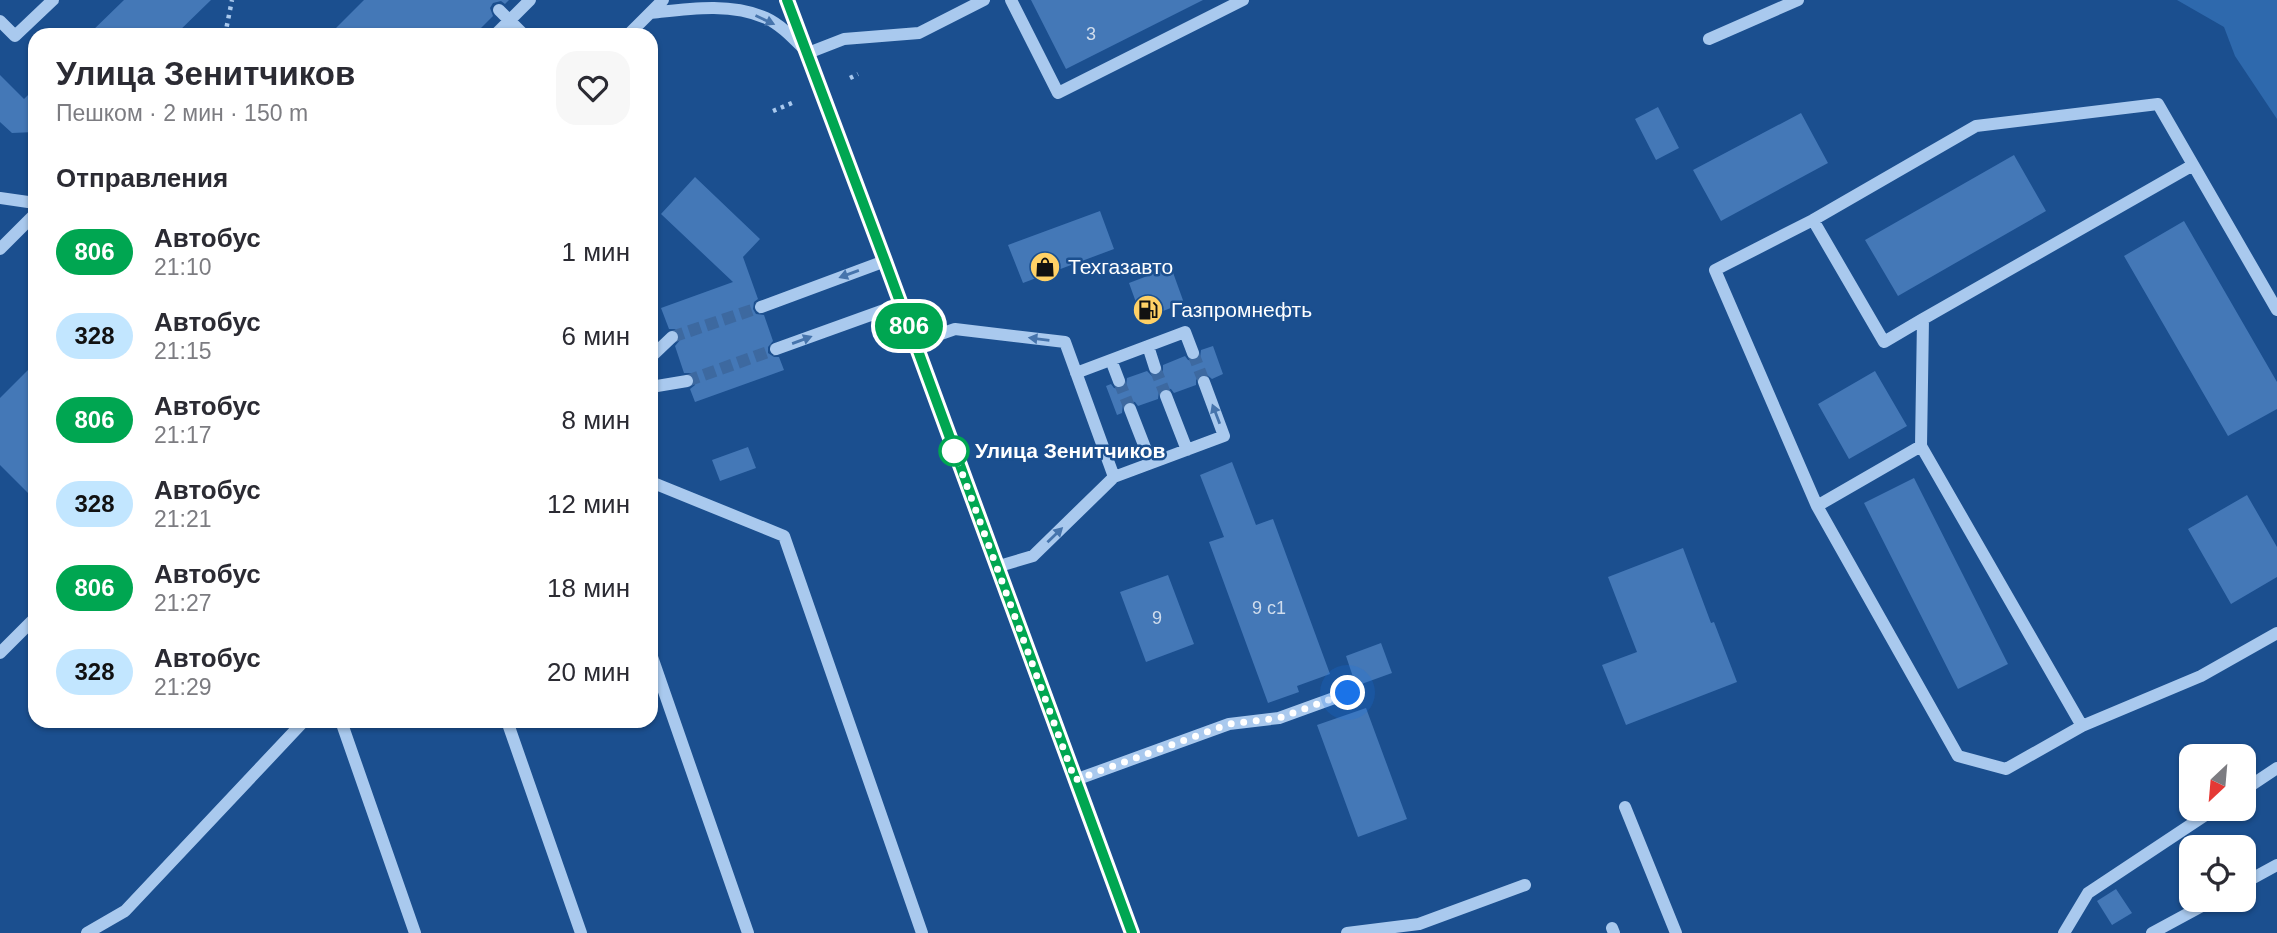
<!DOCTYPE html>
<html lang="ru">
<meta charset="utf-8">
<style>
body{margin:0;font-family:Helvetica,sans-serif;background:#f7f7f7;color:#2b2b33;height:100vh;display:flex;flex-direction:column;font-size:26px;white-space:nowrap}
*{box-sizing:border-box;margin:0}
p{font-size:23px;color:#7c7c81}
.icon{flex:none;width:38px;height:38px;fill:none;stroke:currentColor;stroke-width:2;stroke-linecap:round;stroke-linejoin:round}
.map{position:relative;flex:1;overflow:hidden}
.drawer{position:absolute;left:28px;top:28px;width:630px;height:700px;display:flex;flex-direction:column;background:#fff;border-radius:21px;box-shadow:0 2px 5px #0004}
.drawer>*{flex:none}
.badge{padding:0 14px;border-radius:23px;font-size:24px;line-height:46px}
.needle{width:46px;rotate:206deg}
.controls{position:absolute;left:2179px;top:744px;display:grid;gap:14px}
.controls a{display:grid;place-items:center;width:77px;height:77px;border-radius:14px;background:#fff;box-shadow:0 2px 5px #0004;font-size:35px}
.you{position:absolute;width:35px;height:35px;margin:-18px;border:5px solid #fff;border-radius:50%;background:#1a73e8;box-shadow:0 0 0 10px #1a73e833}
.map>.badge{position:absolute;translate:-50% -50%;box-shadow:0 0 0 4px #fff}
h2{padding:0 28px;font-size:26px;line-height:63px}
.round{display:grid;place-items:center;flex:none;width:74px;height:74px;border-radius:21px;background:#f7f7f7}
.summary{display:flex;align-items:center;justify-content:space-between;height:119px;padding:0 28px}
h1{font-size:33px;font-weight:800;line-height:52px}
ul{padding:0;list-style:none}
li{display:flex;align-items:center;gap:21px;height:84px;padding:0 28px}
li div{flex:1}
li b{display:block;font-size:26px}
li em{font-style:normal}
li .badge{min-width:77px;font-weight:700;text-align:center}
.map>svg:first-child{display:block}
.green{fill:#2e69ad}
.building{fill:#4478b7}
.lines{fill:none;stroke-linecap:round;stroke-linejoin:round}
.minor-tunnel{stroke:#3d69a0;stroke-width:12;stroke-dasharray:12 6;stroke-linecap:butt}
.path{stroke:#a9c9ee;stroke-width:4.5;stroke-dasharray:3.5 5;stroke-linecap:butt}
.minor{stroke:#a9c9ee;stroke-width:12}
.oneway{fill:#4674ac}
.line-casing{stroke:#fff;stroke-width:16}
.line{stroke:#00a651;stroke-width:10}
.walk{stroke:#fff;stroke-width:7;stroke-dasharray:0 12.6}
.stop-dot{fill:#fff;stroke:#00a651;stroke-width:3.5}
.labels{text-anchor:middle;stroke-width:5;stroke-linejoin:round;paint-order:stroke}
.number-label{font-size:18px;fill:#d0dded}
.poi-label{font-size:21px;fill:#fff;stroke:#1b4f8f;text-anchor:start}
.stop-label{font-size:21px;font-weight:bold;fill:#fff;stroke:#1b4f8f;text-anchor:start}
</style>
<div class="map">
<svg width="2277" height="933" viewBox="0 0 2277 933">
<rect width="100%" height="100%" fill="#1b4f8f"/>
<!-- green -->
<path class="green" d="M2177,0H2277V119L2235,56L2224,27Z"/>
<!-- building -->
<path class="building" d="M124,0H211L175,35H88Z
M364,0H509L505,4L501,1L493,3L490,8L493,16L474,35H329Z
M1031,0H1203L1066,69Z
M0,75L24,99L35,88V132L12,133L0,122Z
M1658,107L1679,148L1656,160L1635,119Z
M1801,113L1828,163L1721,221L1693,170Z
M2014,155L2046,211L1898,296L1865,240Z
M695,177L760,239L743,257L758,299L754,302L753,309L756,314L764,315L773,341L768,347V353L774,357H779L784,370L695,402L690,389L695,385V379L691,373H684L675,346L680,340V334L675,329H669L661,308L733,282L661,214Z
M1100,211L1114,249L1023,283L1008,245Z
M2184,221L2277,382V409L2228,436L2124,256Z
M1171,267L1184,303L1142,319L1129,283Z
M1213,346L1223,374L1212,379L1206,374H1200L1196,380V385L1174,393L1171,389L1163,388L1159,391L1158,399L1138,406L1135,402L1127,401L1123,404L1122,413L1117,415L1106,386L1111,384L1114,388L1121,389L1126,386L1127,378L1147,371L1152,376H1158L1163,371V365L1185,356L1188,360L1195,361L1200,358L1201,350Z
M35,363V500L0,465V398Z
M1875,371L1907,426L1849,459L1818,404Z
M748,447L756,468L720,481L712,460Z
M1232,462L1256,525L1273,519L1330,674L1297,686L1299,692L1268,703L1209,542L1224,537L1200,475Z
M1914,478L2008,664L1958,689L1864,503Z
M2247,495L2277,547V577L2231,604L2188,529Z
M1683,548L1711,623L1714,622L1737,682L1626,725L1602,665L1637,652L1608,577Z
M1168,575L1194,644L1146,662L1120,592Z
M1381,643L1392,673L1356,686L1346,656Z
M1366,708L1407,819L1358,837L1317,725Z
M2116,889L2132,913L2112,925L2097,901Z"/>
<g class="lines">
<!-- minor-tunnel -->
<path class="minor-tunnel" d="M672,337L761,307
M1193,353L1204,382
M1155,368L1166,396
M687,381L776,349
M1119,381L1130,409"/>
<!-- path -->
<path class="path" d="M225,35L232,0
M850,78L858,74
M773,111L792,103"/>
<!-- minor -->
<path class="minor" d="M787,0L885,261L1131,933
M1011,0L1058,93L1243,0
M499,10L524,35
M650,13C687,9 730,2 766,18C781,25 793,38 805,50
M0,21L15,36L53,0
M495,35L530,0
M628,35L663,0
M1709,39L1798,0
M808,53L844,39L919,33L984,0
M2193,165L1923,319L1921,446L2082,726L2201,676L2277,633
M0,198L35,203
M1813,220L1884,342L1923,319
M0,249L35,214
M761,307L885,261
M915,343L955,329L1065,342L1114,477L1033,556L996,567
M1148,346L1155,368
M776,349L901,304
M651,357L672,337
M1111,360L1119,381
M1076,373L1185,332L1193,353
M651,387L687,381
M1166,396L1187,450
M1130,409L1151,463
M1114,477L1224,436L1204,382
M651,482L784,536L922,933
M1817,506L1921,446
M0,653L35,618
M651,654L748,933
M341,721L415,933
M507,721L581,933
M2082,726L2006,769L1958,756L1817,506L1715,270L1813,220L1976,126L2158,104L2277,310
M1075,780L1229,724L1279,718L1348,693
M2244,790L2277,768
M1625,807L1676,933
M2244,883L2277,865
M1612,928L1614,933
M87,933L125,911L304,721
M1347,933L1419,924L1525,885
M2064,933L2088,893L2216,808
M2152,933L2213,900"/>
</g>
<!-- one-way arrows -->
<defs><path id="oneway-solid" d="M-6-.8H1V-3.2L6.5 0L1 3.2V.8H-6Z" transform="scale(1.75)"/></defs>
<g class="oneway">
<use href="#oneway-solid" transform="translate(765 20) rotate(25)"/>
<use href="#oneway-solid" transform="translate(849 274) rotate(160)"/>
<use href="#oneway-solid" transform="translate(1039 339) rotate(-173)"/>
<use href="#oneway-solid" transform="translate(802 340) rotate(-20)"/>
<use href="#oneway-solid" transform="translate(1216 414) rotate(-111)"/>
<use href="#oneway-solid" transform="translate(1055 535) rotate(-44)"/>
</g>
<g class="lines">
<!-- line casing -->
<g class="line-casing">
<path id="line" d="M787,0L885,261L1132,933"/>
</g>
<!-- line -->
<use href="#line" class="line"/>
<!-- walk -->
<path class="walk" d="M954,451L1075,780L1229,724L1279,718L1348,693"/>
</g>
<!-- icons -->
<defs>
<g id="shop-disc" transform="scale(1.575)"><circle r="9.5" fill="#ffd166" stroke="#1b4f8f"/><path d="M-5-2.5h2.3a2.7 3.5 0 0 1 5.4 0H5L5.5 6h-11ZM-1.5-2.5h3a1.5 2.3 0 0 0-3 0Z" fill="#111"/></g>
<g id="fuel-disc" transform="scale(1.575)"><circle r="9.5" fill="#ffd166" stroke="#1b4f8f"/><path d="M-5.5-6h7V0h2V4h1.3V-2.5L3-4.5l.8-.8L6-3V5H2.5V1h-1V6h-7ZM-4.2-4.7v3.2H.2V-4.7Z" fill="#111"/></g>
</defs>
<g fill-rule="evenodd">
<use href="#shop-disc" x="1045" y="267"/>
<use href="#fuel-disc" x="1148" y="310"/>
</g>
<!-- markers -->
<circle class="stop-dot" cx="954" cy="451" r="14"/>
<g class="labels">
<!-- number labels -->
<g class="number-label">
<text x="1091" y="40">3</text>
<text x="1269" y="614">9 с1</text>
<text x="1157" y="624">9</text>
</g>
<!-- poi labels -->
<g class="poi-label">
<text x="1068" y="274">Техгазавто</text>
<text x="1171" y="317">Газпромнефть</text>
</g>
<!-- stop labels -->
<g class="stop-label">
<text x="975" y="458">Улица Зенитчиков</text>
</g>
</g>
</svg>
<div class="controls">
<a><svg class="needle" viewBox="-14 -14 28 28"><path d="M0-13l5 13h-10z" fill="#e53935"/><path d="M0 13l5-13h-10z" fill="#7c7c81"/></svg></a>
<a><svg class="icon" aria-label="locate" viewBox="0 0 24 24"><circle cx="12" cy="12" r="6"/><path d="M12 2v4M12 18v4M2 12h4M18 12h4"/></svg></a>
</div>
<div class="you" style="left:1348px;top:693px"></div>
<b class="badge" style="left:909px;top:326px;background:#00a651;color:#fff">806</b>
<section class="drawer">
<div class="summary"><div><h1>Улица Зенитчиков</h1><p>Пешком · 2 мин · 150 m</p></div><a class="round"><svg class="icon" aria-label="heart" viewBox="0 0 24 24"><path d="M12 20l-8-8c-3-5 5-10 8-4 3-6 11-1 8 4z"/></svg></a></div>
<h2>Отправления</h2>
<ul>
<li><span class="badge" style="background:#00a651;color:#fff">806</span><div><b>Автобус</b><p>21:10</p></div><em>1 мин</em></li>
<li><span class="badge" style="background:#c2e6ff;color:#111">328</span><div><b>Автобус</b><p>21:15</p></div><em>6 мин</em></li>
<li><span class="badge" style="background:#00a651;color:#fff">806</span><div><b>Автобус</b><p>21:17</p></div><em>8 мин</em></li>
<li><span class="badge" style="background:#c2e6ff;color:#111">328</span><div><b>Автобус</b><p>21:21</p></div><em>12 мин</em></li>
<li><span class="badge" style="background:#00a651;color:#fff">806</span><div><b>Автобус</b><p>21:27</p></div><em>18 мин</em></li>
<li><span class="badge" style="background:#c2e6ff;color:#111">328</span><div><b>Автобус</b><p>21:29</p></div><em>20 мин</em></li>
</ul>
</section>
</div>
